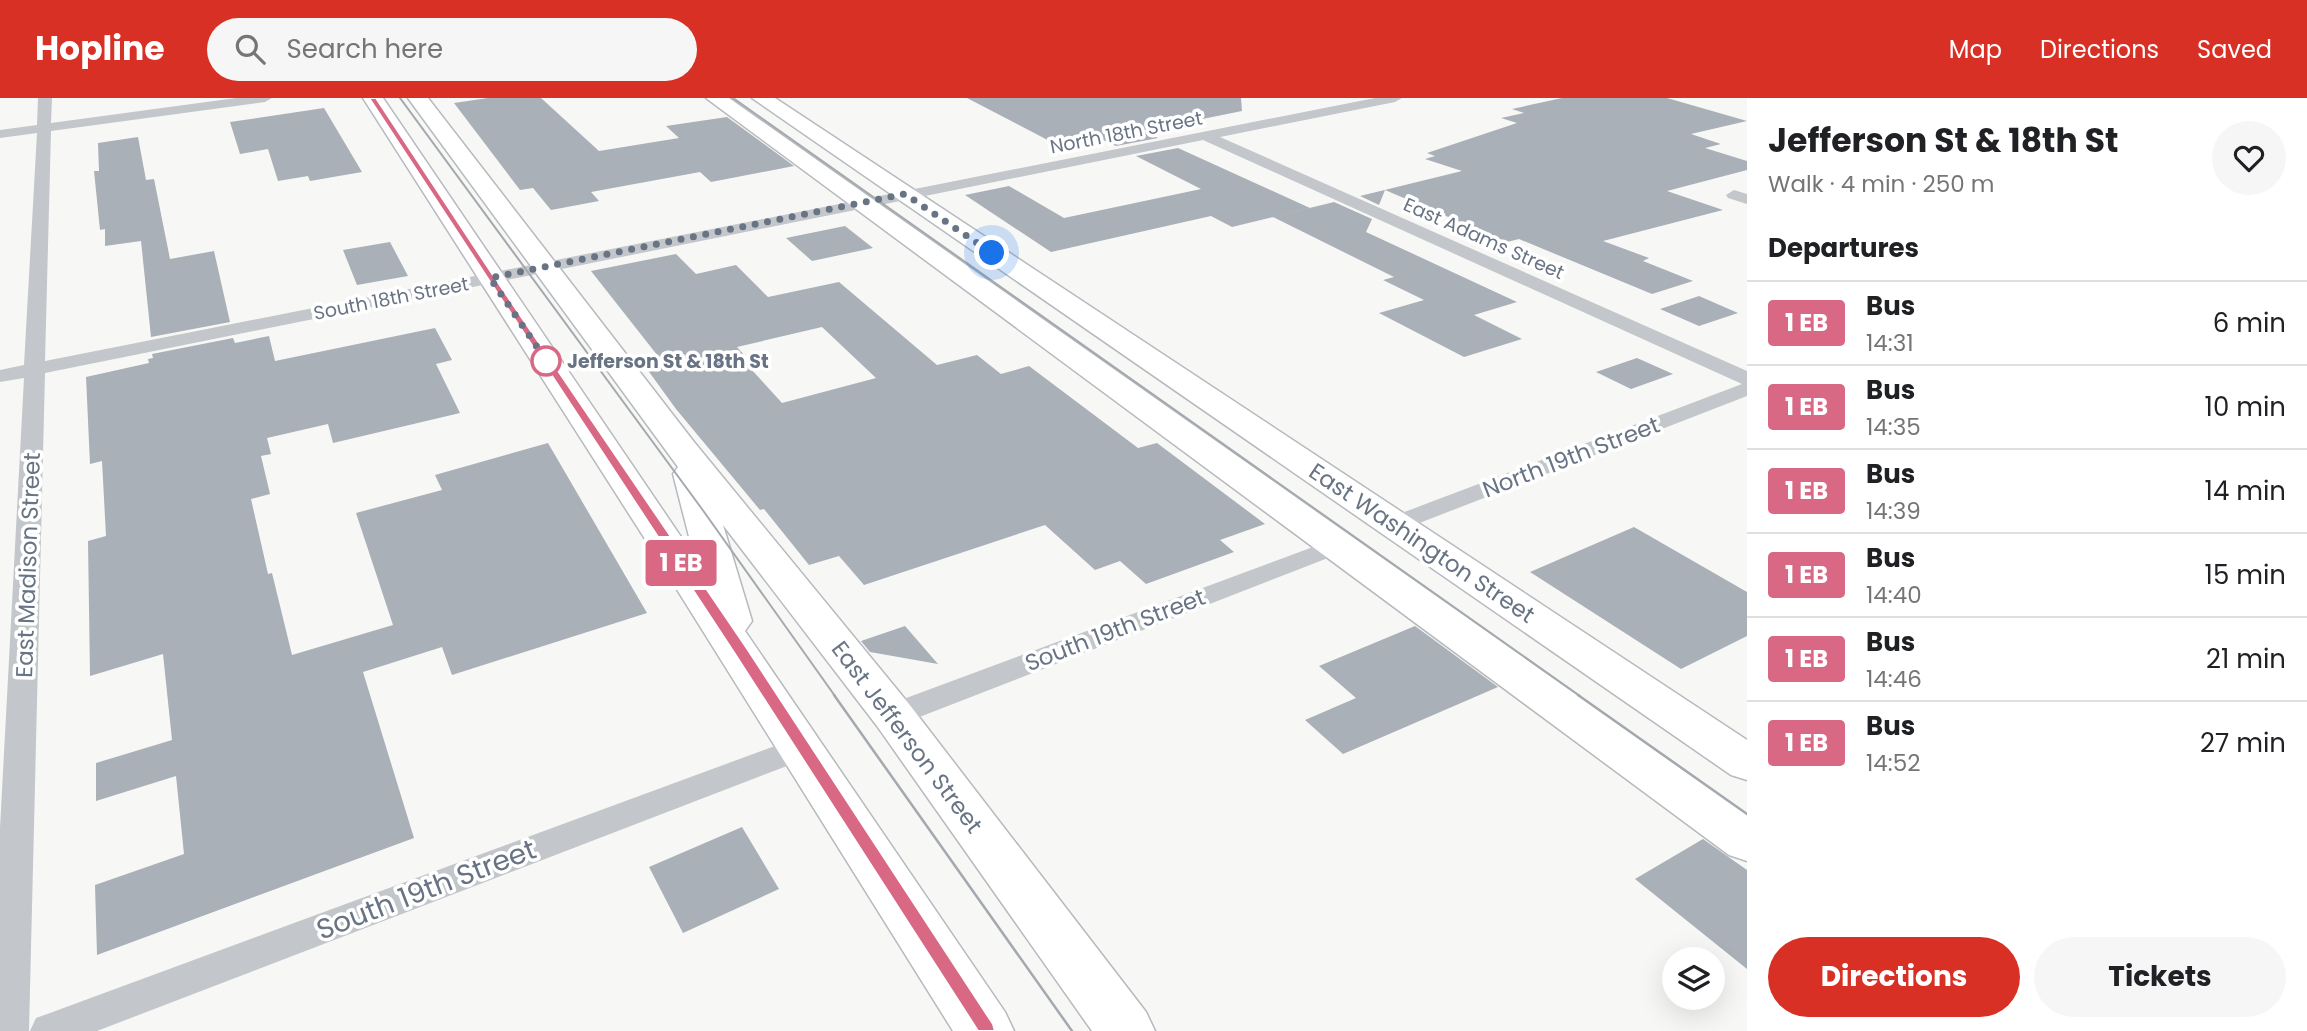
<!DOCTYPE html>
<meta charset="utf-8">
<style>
body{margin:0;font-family:Poppins,sans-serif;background:#f6f6f6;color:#202124;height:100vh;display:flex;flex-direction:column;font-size:26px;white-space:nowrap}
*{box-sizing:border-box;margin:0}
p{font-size:23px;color:#757577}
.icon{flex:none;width:38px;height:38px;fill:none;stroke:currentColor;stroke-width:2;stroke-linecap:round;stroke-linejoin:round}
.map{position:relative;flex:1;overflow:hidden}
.side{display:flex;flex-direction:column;background:#fff;width:560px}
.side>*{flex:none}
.badge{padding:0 14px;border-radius:5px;font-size:24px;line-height:46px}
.fabs{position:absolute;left:1662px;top:849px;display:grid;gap:14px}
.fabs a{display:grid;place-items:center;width:63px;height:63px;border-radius:50%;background:#fff;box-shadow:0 7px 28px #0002;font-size:35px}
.you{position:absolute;width:35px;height:35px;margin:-18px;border:5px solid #fff;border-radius:50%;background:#1a73e8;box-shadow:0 0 0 10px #1a73e833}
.map>.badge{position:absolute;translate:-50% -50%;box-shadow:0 0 0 4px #fff}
h2{padding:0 21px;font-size:26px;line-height:63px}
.round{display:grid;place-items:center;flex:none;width:74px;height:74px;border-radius:37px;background:#f6f6f6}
.headline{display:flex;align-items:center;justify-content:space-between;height:119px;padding:0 21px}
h1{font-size:33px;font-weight:700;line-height:52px}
.primary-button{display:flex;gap:14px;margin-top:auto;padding:14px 21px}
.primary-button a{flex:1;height:80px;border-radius:42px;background:#d93025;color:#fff;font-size:28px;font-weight:700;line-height:80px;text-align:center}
.primary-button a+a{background:#f6f6f6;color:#202124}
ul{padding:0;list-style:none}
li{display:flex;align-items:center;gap:21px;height:84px;padding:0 21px;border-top:2px solid #e0e0e0}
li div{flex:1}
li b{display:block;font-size:26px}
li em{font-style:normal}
li .badge{min-width:77px;font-weight:700;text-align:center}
header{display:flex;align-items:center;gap:42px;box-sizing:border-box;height:98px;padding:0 35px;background:#d93025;color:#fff}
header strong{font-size:33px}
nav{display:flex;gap:38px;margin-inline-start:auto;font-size:24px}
.search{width:490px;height:63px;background:#f6f6f6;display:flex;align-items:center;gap:18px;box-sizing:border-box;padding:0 24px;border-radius:38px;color:#757577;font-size:26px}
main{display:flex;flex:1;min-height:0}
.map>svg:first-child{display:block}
.building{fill:#aab0b7;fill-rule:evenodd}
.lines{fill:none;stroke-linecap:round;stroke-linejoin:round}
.primary-casing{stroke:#b6babe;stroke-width:3}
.minor{fill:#c3c6ca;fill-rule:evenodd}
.primary{fill:#fff;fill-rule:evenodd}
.tram-far1{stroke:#a4a9af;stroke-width:2}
.tram{stroke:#a4a9af;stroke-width:2.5}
.line{fill:#d96885;stroke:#fff;stroke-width:2}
.walk{stroke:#687484;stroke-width:7;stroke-dasharray:0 12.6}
.stop-dot{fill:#fff;stroke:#d96885;stroke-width:3.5}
.labels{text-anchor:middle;stroke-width:7;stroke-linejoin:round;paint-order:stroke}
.far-street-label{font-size:19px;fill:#687484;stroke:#fff}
.far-stop-label{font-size:19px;font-weight:bold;fill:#687484;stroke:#fff;text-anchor:start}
.street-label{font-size:23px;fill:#687484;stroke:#fff}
.near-street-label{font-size:28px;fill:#687484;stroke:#fff}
</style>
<header>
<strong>Hopline</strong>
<div class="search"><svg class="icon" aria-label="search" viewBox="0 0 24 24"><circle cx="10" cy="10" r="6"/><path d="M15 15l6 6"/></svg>Search here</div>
<nav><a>Map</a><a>Directions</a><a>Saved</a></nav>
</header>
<main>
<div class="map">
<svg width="1747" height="933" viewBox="0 0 1747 933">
<rect width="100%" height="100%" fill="#f7f7f5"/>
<!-- building -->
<path class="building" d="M488,0H541L599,53L679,40L666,28L727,19L794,68L711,84L700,74L591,94L599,103L551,112L533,90L520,92L454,5Z
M967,0H1241L1242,13L1143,33L1158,40L1116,48L1101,41L1061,49Z
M1562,0H1667L1747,23L1691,36L1721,46L1705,50L1747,63V72L1667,93L1723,112L1603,143L1649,160L1643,163L1693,183L1652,196L1519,141L1507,144L1385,92L1379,107L1360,98L1462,73L1425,61L1435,58L1427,55L1517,25L1501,20L1524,15L1512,11Z
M324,10L362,74L310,83L308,78L278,83L268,51L240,56L230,24Z
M138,39L146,82L154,81L170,161L214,153L230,224L151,239L141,143L105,148V131L100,132L94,73H99L98,45Z
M1178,50L1310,110L1232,129L1211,118L1051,154L965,97L1009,88L1064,120L1201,91L1136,58Z
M1334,104L1372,121L1366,134L1517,204L1474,217L1522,241L1464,259L1379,215L1424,202L1383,182L1394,179L1273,119Z
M845,128L873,150L812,163L786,140Z
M390,144L408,178L357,187L343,152Z
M676,156L696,176L736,167L768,199L839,184L937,267L977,257L1001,276L1029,268L1138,350L1157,345L1265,426L1220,442L1234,454L1146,486L1120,463L1095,472L1045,427L864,487L839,458L809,467L764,411L760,412L676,311L647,271L665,267L591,173ZM822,229L876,280L782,305L741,260L746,259L737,249Z
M1699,198L1738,215L1699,228L1660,211Z
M435,230L452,262L436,266L460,315L333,345L328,326L267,340L271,356L261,358L270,396L251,401L268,476L272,475L292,557L393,527L356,415L442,392L435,377L548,345L647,515L452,577L442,549L363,574L414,740L97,857L95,787L184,756L176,678L96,703V665L172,642L163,556L90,578L88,443L106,438L102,363L90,366L86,279L149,265L148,261L153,260L152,256L233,240L235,245L269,238L275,263Z
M1637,260L1673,276L1631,291L1596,274Z
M1634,429L1747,494V538L1681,571L1530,474Z
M905,528L938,566L870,554L861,543Z
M1415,528L1498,589L1343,656L1305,622L1356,600L1319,568Z
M742,729L779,791L683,835L649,769Z
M1703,741L1747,772V871L1635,781Z"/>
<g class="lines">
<!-- primary casing -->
<g class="primary-casing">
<path id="primary" d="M363,0H383L694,458L673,376L678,369L408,0H428L694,344L909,606L1146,914L1155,933H1092L877,628L723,427L752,523L745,533L1005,914L1014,933H953L661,466Z
M706,0H729L1747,717V763L1729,757Z
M752,0H775L1747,642V682L1731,677Z"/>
</g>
<!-- minor -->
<path class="minor" d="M38,0H52L51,25L236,0H272L265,4L51,33L45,263L1375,0H1402L1395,4L1220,39L1747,273V298L1404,431L1395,434L1386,431L1382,426L1386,421L1742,286L1203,42L45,275L29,933H0V730L24,280L0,284V272L24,267L37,35L0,40V32L37,27Z
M1734,92L1747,96V106L1728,100L1726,97Z
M1337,440L1346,443L1350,448L1346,453L904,625L893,628L882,625L878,617L882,609Z
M802,638L813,642L818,650L813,658L97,933H30L36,920L50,915Z"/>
<!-- primary -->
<use href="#primary" class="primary"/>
<!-- tram-far1 -->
<path class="tram-far1" d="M400,0L702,411L835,598
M733,0L1580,598"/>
<!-- tram -->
<path class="tram" d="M834,597L1072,933
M1578,597L1747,716"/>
</g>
<!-- line -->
<path class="line" d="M369,0H376L495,180L746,549L993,926L995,933H978L735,556Z"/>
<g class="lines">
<!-- walk -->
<path class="walk" d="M546,263L552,271L490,180L905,96L992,155"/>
</g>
<!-- markers -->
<circle class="stop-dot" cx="546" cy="263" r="14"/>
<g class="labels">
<!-- far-street labels -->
<g class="far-street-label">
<text transform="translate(1126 34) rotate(-11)" y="7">North 18th Street</text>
<text transform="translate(1484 140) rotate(24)" y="7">East Adams Street</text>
<text transform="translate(391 200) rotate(-11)" y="7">South 18th Street</text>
</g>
<!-- far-stop labels -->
<g class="far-stop-label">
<text x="567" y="270">Jefferson St &amp; 18th St</text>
</g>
<!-- street labels -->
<g class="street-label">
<text transform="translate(1571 359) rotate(-21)" y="8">North 19th Street</text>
<text transform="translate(1422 445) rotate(34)" y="8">East Washington Street</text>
<text transform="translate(28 467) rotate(-88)" y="8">East Madison Street</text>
<text transform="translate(1115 532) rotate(-21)" y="8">South 19th Street</text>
<text transform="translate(907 639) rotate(53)" y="8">East Jefferson Street</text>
</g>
<!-- near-street labels -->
<g class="near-street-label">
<text transform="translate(426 791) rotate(-21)" y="10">South 19th Street</text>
</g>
</g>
</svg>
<div class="fabs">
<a><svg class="icon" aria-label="layers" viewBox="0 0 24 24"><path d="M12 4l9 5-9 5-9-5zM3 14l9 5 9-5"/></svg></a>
</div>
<div class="you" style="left:992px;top:155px"></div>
<b class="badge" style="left:681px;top:465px;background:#d96885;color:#fff">1 EB</b>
</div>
<section class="side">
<div class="headline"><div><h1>Jefferson St &amp; 18th St</h1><p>Walk · 4 min · 250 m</p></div><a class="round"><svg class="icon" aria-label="heart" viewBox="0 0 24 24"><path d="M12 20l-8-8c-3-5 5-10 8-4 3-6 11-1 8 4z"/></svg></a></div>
<h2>Departures</h2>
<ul>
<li><span class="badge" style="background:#d96885;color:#fff">1 EB</span><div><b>Bus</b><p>14:31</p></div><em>6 min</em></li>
<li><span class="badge" style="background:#d96885;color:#fff">1 EB</span><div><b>Bus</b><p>14:35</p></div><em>10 min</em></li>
<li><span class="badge" style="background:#d96885;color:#fff">1 EB</span><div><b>Bus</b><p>14:39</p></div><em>14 min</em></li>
<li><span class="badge" style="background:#d96885;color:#fff">1 EB</span><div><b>Bus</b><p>14:40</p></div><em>15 min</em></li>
<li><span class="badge" style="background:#d96885;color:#fff">1 EB</span><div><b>Bus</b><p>14:46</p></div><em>21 min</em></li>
<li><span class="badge" style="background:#d96885;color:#fff">1 EB</span><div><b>Bus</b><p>14:52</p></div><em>27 min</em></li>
</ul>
<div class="primary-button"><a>Directions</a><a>Tickets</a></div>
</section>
</main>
